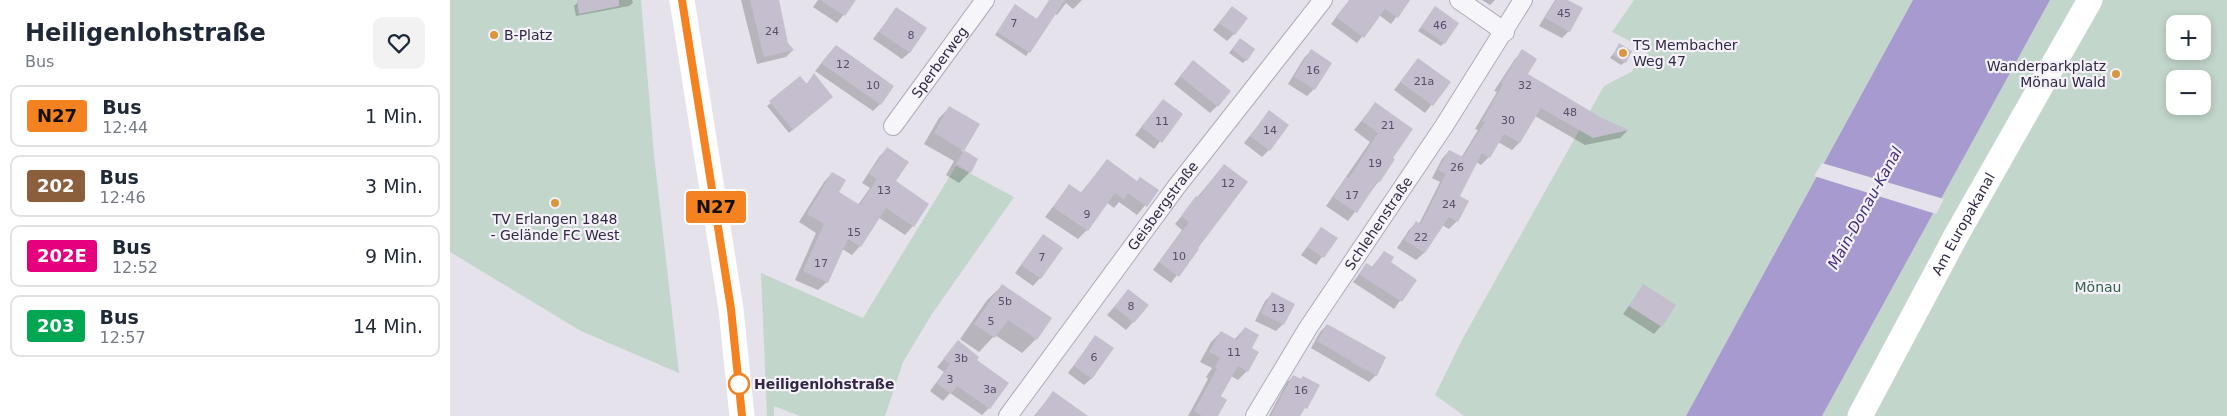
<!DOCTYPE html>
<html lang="de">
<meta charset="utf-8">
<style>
body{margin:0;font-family:"DejaVu Sans",sans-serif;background:#f2f2f3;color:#1f2937;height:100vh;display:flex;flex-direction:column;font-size:19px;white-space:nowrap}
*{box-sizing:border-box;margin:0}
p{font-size:16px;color:#747a83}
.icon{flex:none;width:28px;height:28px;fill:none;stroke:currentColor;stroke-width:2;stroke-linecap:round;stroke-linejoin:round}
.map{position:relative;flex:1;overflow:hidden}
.side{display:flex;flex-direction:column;background:#fff;width:450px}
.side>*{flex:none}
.badge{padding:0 10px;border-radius:4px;font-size:18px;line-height:32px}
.tools{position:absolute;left:1716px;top:15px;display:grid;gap:10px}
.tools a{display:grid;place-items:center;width:45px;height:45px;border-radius:10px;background:#fff;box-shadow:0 2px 8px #0003;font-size:25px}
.map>.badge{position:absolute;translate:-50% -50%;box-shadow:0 0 0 2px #fff}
.round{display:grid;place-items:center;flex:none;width:52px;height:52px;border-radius:10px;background:#f2f2f3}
.summary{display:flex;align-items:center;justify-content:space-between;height:85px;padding:0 25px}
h1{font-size:24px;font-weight:700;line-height:38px}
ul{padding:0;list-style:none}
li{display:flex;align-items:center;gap:15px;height:62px;margin:0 10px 8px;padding:0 15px;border:2px solid #e0e1e3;border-radius:10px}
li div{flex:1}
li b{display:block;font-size:19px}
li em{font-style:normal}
li .badge{min-width:55px;font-weight:700;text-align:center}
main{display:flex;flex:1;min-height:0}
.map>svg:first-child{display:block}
.green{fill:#c2d6cb;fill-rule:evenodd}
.water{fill:#a69ace}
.pier{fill:#e5e2eb}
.shadow{fill:#0003}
.building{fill:#c4becf}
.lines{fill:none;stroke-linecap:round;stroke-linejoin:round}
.street-casing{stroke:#afaab9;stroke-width:20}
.street{stroke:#f6f5f9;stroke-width:18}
.secondary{stroke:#fff;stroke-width:25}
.line-casing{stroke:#fff;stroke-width:11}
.line{stroke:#f58220;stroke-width:8}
.poi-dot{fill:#d9963d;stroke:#f4f2f8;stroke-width:2}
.stop-dot{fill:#fff;stroke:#f58220;stroke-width:2.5}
.labels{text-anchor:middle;stroke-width:4.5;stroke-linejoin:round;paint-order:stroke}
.number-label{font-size:11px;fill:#564e68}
.poi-label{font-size:14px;fill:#322845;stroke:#f4f2f8;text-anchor:start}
.street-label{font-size:14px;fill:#322845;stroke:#f4f2f8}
.park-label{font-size:14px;fill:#34624c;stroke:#f4f2f8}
.stop-label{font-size:14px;font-weight:bold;fill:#322845;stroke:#f4f2f8;text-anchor:start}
.water-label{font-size:15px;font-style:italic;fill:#442f7c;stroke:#f4f2f8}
</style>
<main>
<section class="side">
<div class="summary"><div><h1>Heiligenlohstraße</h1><p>Bus</p></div><a class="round"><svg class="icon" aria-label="heart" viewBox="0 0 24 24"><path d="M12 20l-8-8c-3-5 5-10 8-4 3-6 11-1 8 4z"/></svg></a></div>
<ul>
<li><span class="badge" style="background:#f58220;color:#111">N27</span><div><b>Bus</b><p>12:44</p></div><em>1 Min.</em></li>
<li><span class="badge" style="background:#8b5e3c;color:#fff">202</span><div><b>Bus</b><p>12:46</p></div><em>3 Min.</em></li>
<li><span class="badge" style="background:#e6007e;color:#fff">202E</span><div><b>Bus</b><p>12:52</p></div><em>9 Min.</em></li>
<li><span class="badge" style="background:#00a651;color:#fff">203</span><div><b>Bus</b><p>12:57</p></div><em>14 Min.</em></li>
</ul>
</section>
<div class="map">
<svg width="1777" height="416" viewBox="0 0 1777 416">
<rect width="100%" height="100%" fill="#e5e2eb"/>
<!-- green -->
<path class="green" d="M0,0H191L204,155L229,373L131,331L0,252Z
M1184,0H1463L1236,416H1014L985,395L1013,338L1154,86L1181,72L1199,51L1162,32Z
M1600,0H1777V416H1372ZM1725,24H1752V51H1725ZM1725,79H1752V106H1725Z
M506,166L564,197L482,314L453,362L435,416H350L324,406V416H317L311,273L413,318Z"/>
<!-- water -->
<path class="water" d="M1463,0H1600L1372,416H1236Z"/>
<!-- pier -->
<path class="pier" d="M1372,163L1494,199L1486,214L1364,176Z"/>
<!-- shadow -->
<path class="shadow" d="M130,0H182L183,3L179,6L126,16L124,6Z
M291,0H327L337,43L343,50L336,57L307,64Z
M368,0H405L387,23L363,7Z
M600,0H632L623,9L616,3L607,15L605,14L576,56L545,35L562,9L586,20Z
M914,0H959L941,24L929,15L907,43L881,24L893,8Z
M1032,0H1045L1040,5Z
M1105,0H1117L1131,9L1119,31L1112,38L1089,26Z
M782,7L784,34L777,41L763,30Z
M446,9L460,52L452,59L423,39Z
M982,11L994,43L991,46L968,31Z
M787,43L796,60L793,63L779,53Z
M1170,45L1175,62L1171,65L1160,58Z
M861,51L864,89L857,96L838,84L854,58Z
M1073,51L1076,74L1152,119L1177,131L1170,138L1135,145L1085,116L1069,143L1062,150L1048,142L1039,157L1031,165L1026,162L1008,197L1017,201L1007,221L999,229L992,225L974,253L966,260L947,248L959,230L967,222L969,224L990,182L982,178L992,159L999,151L1011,158L1028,130L1025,129L1047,92L1044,91L1065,59Z
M379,54L430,104L423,111L365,71Z
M968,59L999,82L975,113L944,90Z
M736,69L767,106L760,113L724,84Z
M350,78L356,85L361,78L378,100L339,133L317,106Z
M713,101L731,115L704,149L685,135Z
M925,104L941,158L929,181L898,221L876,206L920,142L904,130Z
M499,108L512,151L527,160L520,172L509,183L496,175L504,161L474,144L489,118Z
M820,111L819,150L812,157L794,143Z
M437,149L444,182L463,226L455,235L428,217L410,246L402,255L392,249L377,282L368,290L345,280L366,233L349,222L374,182L382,173L387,192L408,205L420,188L412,183L429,157Z
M657,160L687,182L707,191L687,215L669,202L664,208L656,202L637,230L628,239L595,217L619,186L630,194Z
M774,165L796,182L721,283L703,270L732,230L725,224Z
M871,228L886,238L866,265L851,255Z
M593,235L590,278L583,286L565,273Z
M934,252L939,262L965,280L944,309L903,282L916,265L921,268Z
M1194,285L1224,305L1211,326L1204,334L1173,314Z
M552,286L586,339L572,353L545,335L529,352L510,339L537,300Z
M678,291L697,306L676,330L657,315Z
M822,294L833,324L826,331L805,321L815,301Z
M877,325L926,375L919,382L861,348L870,332Z
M795,328L800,349L797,371L788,380L781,376L769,397L767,416H738L758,379L756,377L762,368L750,362L761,342L771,332L784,340Z
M645,337L642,378L634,385L618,373Z
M508,342L525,361L539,408L532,415L500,393L493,401L480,391L494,372L487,367Z
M844,376L850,380L853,377L850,416H819L837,382Z
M603,393L636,416H584Z"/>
<!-- building -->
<path class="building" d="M127,0H169V6L129,14Z
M300,0H329L338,43L344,50L314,57Z
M370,0H406L395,16Z
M599,0H615L580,53L547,32L565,4L587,19Z
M899,0H960L948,18L935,9L914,38L886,17Z
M1106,0H1118L1133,8L1120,32L1095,18Z
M782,6L798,18L785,35L769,23Z
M985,6L1009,23L995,44L971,27Z
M446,7L477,28L460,53L429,32Z
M790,38L805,49L797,61L782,49Z
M1169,43L1182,51L1176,63L1163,55Z
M386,45L444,86L431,105L371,63Z
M861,49L882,63L865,90L844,77Z
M1072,49L1087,59L1078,74L1152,118L1179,130L1143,138L1091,108L1070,143L1054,134L1040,158L1032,153L1010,196L1019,201L1008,222L999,217L975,253L954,240L966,221L971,224L996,174L988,170L999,150L1013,157L1035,122L1032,121L1053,84L1051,83Z
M968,58L1001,82L983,106L950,82Z
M743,60L781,91L768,107L730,76Z
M364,73L383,97L343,130L319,101L350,76L357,84Z
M713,99L733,114L712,143L691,127Z
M925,102L963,129L943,158L945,159L930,182L928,181L907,213L883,197L897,177L899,178L928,133L912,121Z
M499,106L530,124L514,151L484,133Z
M819,110L839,125L820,151L800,136Z
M437,147L459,162L446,181L479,204L464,227L436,208L411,247L398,239L378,283L353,271L374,224L357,214L382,172L396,180L389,192L410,205L427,179L419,174Z
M514,150L528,159L521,173L506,164Z
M657,159L687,181L690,177L709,190L697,207L678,193L674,200L665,193L638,231L603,207L619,184L632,193Z
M774,164L798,182L748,248L749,249L729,277L709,262L739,222L731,216L746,196L748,198Z
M871,227L888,238L874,258L857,247Z
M593,234L613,248L591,279L571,265Z
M934,251L944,257L941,262L967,280L952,302L909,274L916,263L923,267Z
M552,284L602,318L587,340L558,320L545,338L524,324Z
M1193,284L1226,305L1212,327L1179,306Z
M678,289L699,305L684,323L664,307Z
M822,292L845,304L834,325L811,313Z
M877,324L936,357L927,376L901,362V361L867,341Z
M795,327L809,335L802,348L809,352L798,372L788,366L771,396L777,400L768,416H752L744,411L767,369L765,367L770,358L759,352L771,331L787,340Z
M645,335L664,348L642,379L624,366Z
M508,340L529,357L527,360L559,383L540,409L507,386L501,394L486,383L500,364L493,359Z
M843,375L851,379L853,376L870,385L857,409L855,408L850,416H821Z
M603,391L638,416H585Z"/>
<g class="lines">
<!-- street casing -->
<g class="street-casing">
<g id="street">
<path d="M1009,0L1055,32"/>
<path id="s1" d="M443,126L535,0"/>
<path id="s2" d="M558,416L727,186L873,0"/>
<path id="s3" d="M805,416L858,328L994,126L1073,0"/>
</g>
</g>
<!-- street -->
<use href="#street" class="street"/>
<!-- secondary -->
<g class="secondary">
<path d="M232,0L281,309L292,416"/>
<path id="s4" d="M1410,416L1507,234L1640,0"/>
</g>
</g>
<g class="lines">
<!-- line casing -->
<g class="line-casing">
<path id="line" d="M232,0L281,309L292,416"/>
</g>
<!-- line -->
<use href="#line" class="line"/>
</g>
<!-- markers -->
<g class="poi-dot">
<circle cx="44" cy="35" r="5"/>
<circle cx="1173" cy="53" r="5"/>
<circle cx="1666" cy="74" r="5"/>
<circle cx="105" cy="203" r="5"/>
</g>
<circle class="stop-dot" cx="289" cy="384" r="10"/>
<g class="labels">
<!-- number labels -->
<g class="number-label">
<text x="1114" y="17">45</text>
<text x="564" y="27">7</text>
<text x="990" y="29">46</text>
<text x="322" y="35">24</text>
<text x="461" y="39">8</text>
<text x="393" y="68">12</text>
<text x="863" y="74">16</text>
<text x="974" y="85">21a</text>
<text x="423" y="89">10</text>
<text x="1075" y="89">32</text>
<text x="1120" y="116">48</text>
<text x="1058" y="124">30</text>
<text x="712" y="125">11</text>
<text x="938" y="129">21</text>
<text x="820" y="134">14</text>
<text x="925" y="167">19</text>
<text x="1007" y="171">26</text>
<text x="778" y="187">12</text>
<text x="434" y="194">13</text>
<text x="902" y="199">17</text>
<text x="999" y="208">24</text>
<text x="637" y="218">9</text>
<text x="404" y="236">15</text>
<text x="971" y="241">22</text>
<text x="729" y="260">10</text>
<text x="592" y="261">7</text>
<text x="371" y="267">17</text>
<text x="555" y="305">5b</text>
<text x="681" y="310">8</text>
<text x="828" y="312">13</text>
<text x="541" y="325">5</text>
<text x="784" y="356">11</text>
<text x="644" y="361">6</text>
<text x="511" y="362">3b</text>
<text x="500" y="383">3</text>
<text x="540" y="393">3a</text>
<text x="851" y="394">16</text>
</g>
<!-- poi labels -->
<g class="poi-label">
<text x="54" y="40">B-Platz</text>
<text x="1183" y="50">TS Membacher<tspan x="1183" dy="16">Weg 47</tspan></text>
<text x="1656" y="71" text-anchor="end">Wanderparkplatz<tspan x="1656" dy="16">Mönau Wald</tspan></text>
<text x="105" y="224" text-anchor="middle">TV Erlangen 1848<tspan x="105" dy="16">- Gelände FC West</tspan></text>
</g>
<!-- street labels -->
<g class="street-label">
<text dy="5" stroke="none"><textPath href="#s1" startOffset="79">Sperberweg</textPath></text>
<text dy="5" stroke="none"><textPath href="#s2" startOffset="261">Geisbergstraße</textPath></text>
<text dy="5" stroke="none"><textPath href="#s3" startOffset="229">Schlehenstraße</textPath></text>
<text dy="5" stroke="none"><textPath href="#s4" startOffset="218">Am Europakanal</textPath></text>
</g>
<!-- park labels -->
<g class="park-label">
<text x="1648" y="292">Mönau</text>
</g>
<!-- stop labels -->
<g class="stop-label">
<text x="304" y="389">Heiligenlohstraße</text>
</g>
<!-- water labels -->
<g class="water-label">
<text transform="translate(1415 208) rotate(-61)" y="5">Main-Donau-Kanal</text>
</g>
</g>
</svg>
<div class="tools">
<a>+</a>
<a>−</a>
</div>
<b class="badge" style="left:266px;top:207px;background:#f58220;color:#111">N27</b>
</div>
</main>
